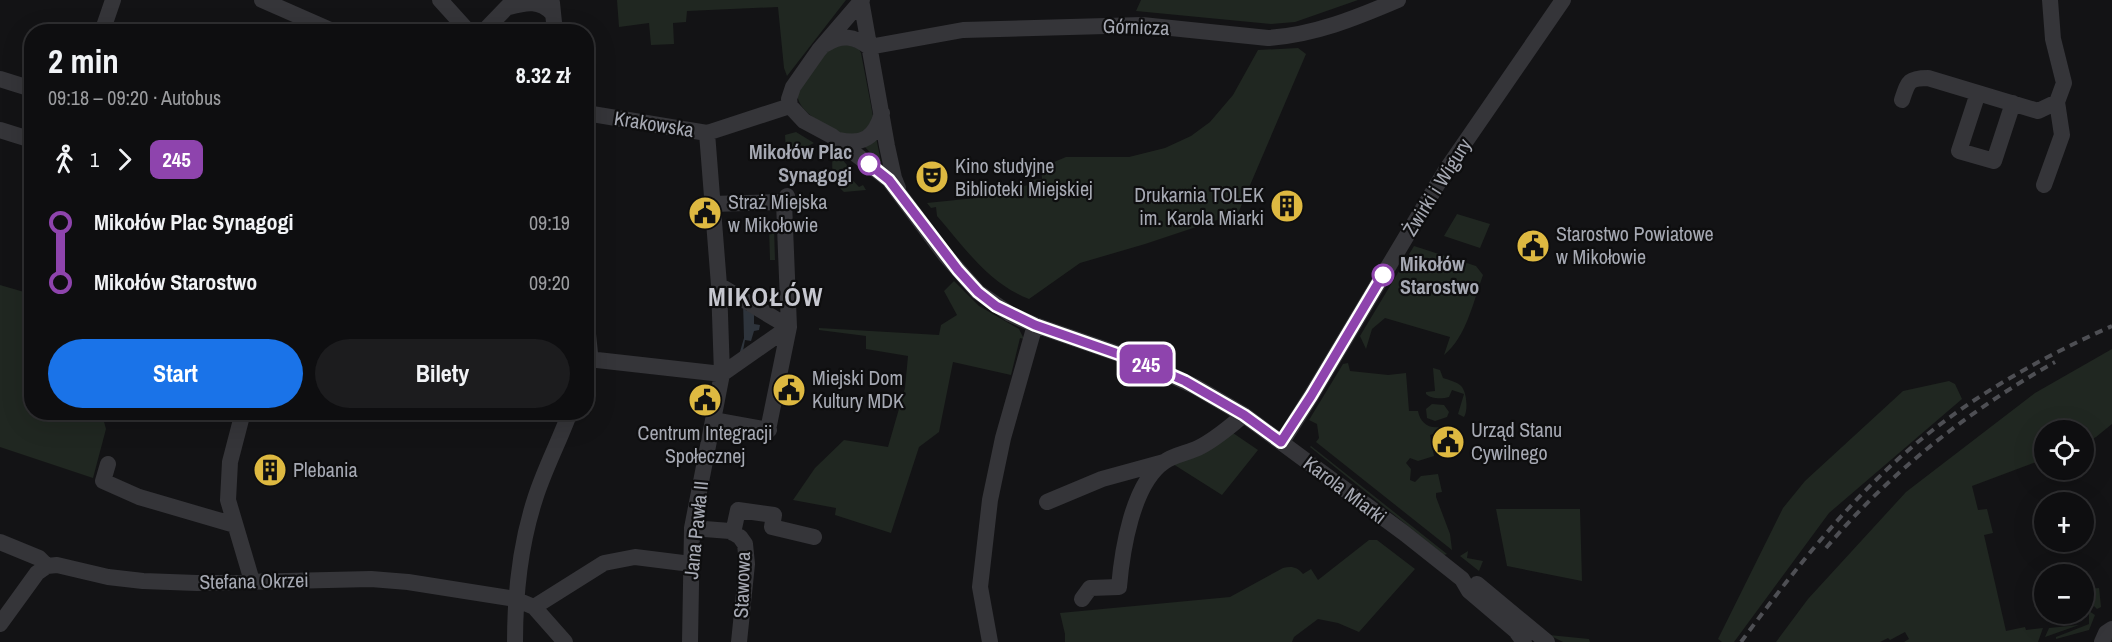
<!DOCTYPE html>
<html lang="pl">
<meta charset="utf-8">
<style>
body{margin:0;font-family:"Archivo Narrow",sans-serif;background:#1c1c1e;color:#f1f3f6;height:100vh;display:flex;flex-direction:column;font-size:22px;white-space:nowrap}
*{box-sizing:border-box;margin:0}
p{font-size:20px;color:#9b9c9f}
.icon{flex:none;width:33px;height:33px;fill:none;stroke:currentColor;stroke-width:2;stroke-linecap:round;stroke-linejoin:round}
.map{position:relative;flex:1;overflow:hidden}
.side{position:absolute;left:24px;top:24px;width:570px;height:396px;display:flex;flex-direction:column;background:#0e0e10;border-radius:24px;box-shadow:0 6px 24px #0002,0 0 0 2px #2e2e30}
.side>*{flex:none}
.badge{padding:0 12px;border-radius:9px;font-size:21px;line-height:39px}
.fabs{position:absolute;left:2034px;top:420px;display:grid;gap:12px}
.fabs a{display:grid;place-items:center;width:60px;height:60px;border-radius:50%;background:#0e0e10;box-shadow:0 6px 24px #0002,0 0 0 2px #2e2e30;font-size:30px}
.map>.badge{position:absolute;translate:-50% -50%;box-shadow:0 0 0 3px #fff}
.legs{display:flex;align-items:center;gap:9px;height:66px;padding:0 24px;font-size:20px}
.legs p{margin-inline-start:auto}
.overview{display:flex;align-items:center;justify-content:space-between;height:102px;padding:0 24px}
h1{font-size:33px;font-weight:700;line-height:45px}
.cta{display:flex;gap:12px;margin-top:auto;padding:12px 24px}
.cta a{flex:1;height:69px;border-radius:36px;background:#1a73e8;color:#fff;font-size:24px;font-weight:700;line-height:69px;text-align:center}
.cta a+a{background:#1c1c1e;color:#f1f3f6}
ul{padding:0 24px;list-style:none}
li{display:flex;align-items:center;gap:21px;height:60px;font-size:22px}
li i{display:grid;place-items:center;width:9px;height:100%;margin:0 8px;background:currentColor}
li i::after{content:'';width:15px;height:15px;margin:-8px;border:4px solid;border-radius:50%;background:#0e0e10}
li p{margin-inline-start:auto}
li:first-child i{background:linear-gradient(#0000 50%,currentColor 0)}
li:last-child i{background:linear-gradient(currentColor 50%,#0000 0)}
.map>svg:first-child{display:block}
.green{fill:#202721}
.water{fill:#2e343c}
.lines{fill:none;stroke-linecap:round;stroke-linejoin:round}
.minor{stroke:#353539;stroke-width:16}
.rail{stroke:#4e4f54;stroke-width:4;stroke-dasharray:8 6;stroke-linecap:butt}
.line-1-casing{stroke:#fff;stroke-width:14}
.line-1{stroke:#8e44ad;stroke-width:9}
.stop-1-dot{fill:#fff;stroke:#8e44ad;stroke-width:3}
.labels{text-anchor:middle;stroke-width:4.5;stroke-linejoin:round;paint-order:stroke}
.street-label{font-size:20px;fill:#a6a9b3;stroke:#0e0e0f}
.stop-label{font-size:20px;font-weight:bold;fill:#a6a9b3;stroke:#0e0e0f;text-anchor:end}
.poi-label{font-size:20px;fill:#a6a9b3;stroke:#0e0e0f;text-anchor:start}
.district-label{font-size:26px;font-weight:bold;letter-spacing:1.5px;fill:#c7c8d0;stroke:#0e0e0f}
</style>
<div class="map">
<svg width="2112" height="642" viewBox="0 0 2112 642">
<rect width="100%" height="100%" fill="#131315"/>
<!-- green -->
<path class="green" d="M617,0H846L787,76L784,68L778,7L687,11L686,22L673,23L674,44L651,45L649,23L619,27Z
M1141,0H1358L1295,22L1271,24L1136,11Z
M838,41L859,49L861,53L873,116L866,132L847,136C830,127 799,115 797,94L822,56Z
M1298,48L1306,54L1239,211L1232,215L1145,244L1080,263L1029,299C988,283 965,248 937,216L936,207L931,208L927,203L1014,194V183L1023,182L1024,186L1028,185V180L1042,179L1041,164L1045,163L1047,165L1066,157H1129L1165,148L1191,136L1210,122L1233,95L1258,50Z
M796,132L814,143L804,148L786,150L785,135Z
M876,137L881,162L880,163L864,146Z
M833,154L841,158L852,171L848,175L859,187L863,185L866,190L844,192C832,181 831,169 833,154Z
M1457,214L1490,224L1480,248L1444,236Z
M769,227H774L775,260H770Z
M1414,246L1476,266L1483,275C1473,302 1467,336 1444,355L1450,337L1385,318L1372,329L1366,349L1360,336Z
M954,281L979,306L1019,329L1024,339L1020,338L1011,375L953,362L939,432L919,447L891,533L835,515L836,508L793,500L815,468L844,440L888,447L905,388L908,356L866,349V336L819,330V328L939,335L941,325L957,315L944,291Z
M0,285L31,294L32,412L91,413L103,418L106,429L93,478L0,447Z
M2112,349V424L2096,437L2084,443V430H2044V459L1972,486L1978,510L1987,509L1993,533L1984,535L2006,631L2025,627L2026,630L2043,628L2038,642H1904L1909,639L1905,632L1890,640L1888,638L1880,642H1776L1808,599L1906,492L2035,393Z
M1348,363L1350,371L1388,375L1406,373L1409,411H1418C1420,422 1428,429 1440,427L1436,433L1430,435L1434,456L1418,461L1410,458L1406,463L1411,469L1410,480L1415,482L1421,476L1438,474L1442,492L1436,493V497L1450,534L1452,550L1316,442L1319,438L1317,424L1309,420L1343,364Z
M1433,368L1440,370L1443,378C1449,380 1458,382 1462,387C1467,394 1468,411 1464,417L1458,414L1464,394L1452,390L1449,397C1442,399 1431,399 1426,394V392L1435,391Z
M1949,381L1955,384L1962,399L1829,513L1734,642H1722L1718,639L1783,508L1805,481L1903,391Z
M1432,404L1444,405L1449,412L1447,417L1435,421L1427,418L1426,409Z
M1233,433L1258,450L1222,495L1173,464Z
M1311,446L1447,554L1444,555L1310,447Z
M1496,509H1580L1582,581L1507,566Z
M1369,540H1377L1415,569L1359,632L1338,623L1318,619L1294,637L1292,642H1065V634L1060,613L1230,597L1283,568C1292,566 1297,567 1303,574L1311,569L1318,580Z
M1468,551L1467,558L1483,561L1479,571L1460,556Z
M2099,588L2101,607L2097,609L2091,603L2089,589Z
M2089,611L2095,615L2089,630L2056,639V637L2089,624Z
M2079,625L2045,637L2049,628Z
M1549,635L1589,639L1590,642H1563Z"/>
<!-- water -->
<path class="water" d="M745,301L746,311H754V324L760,325L759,330L754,331L751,341L745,340L742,356L739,355L744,338L743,302Z"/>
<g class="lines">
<!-- minor -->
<path class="minor" d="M262,0L335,32
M440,0L469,32
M861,0L887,146L894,178L898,188
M862,0L819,50L793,87L789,99L790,106L804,121L832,136L889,180L946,256L978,292L1010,314L1035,325L1145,363L1196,387L1244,415L1404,533L1462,579L1469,591L1516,631L1524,642
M552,3L555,32
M509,7C527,2 540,0 552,13
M102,32L113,0
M483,32L514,0
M826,44C842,34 854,36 869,47
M869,47L963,30L1142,25L1268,38C1314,35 1356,18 1398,0
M0,79L32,89
M1978,93L1959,151L1994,161L2013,103
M1902,100C1908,82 1908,78 1928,78L2038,111L2057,102L2064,83L2053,39L2050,0
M586,113L707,133L790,106
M0,130L32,140
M839,140C863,145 875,138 882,113
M2044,185L2062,135L2057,102
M712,204L784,202
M719,285L789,327
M586,315L590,353L586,369
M597,360L722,374L789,327
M243,412L230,462L228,500L252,581
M713,420L769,430
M768,430L789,327L784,202L787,196
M1282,442L1311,396L1446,170L1563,0
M108,464L103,481L139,497L235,525
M1047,502L1102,479L1164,462
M692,528L730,531L740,537L745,544L747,564L739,642
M733,533L738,510L774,515L772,527L814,537
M0,542L39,558L47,566
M1477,584L1547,642
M1082,599L1090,588L1119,587C1122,552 1132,484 1164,462C1173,455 1187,453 1198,448C1215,440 1229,427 1244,415
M534,607L604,563L635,557L691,564
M0,624L37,573L47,566L57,565L108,577L143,581L197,583L371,579L408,582L515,599L534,607L565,642
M515,642C515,594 520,545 535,499C544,470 559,442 570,412
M690,642L692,528L722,374L719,285L707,133
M990,642L980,587L990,500L1003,438L1035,325
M2102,642L2106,633L2112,629"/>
<!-- rail -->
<path class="rail" d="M1826,548C1890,472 1968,411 2055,362
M1741,642C1795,569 1852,495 1924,437C1981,391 2045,356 2112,326"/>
</g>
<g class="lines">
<!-- line-1 casing -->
<g class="line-1-casing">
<path id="line-1" d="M869,164L889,180L958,270L978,292L996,306L1035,325L1144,363L1185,381L1244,415L1281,442L1311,396L1383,275"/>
</g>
<!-- line-1 -->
<use href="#line-1" class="line-1"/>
</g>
<!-- icons -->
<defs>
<g id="theatre-disc" transform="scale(1.725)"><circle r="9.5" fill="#deb941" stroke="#0e0e0f"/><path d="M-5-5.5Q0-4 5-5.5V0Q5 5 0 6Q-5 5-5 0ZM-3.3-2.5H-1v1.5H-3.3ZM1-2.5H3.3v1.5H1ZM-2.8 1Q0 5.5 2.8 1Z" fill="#111"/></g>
<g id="building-disc" transform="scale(1.725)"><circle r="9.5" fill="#deb941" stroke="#0e0e0f"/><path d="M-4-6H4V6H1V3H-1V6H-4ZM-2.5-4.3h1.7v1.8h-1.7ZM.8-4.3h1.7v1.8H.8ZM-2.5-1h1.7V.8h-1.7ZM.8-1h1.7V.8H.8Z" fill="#111"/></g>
<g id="civic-disc" transform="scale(1.725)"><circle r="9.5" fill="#deb941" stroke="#0e0e0f"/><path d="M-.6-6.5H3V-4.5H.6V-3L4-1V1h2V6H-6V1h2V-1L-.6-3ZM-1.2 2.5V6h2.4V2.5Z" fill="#111"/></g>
</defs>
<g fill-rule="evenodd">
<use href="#theatre-disc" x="932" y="177"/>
<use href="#building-disc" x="1287" y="206"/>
<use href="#civic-disc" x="705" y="213"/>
<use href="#civic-disc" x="1533" y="246"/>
<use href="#civic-disc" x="789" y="390"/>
<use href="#civic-disc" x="705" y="400"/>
<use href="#civic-disc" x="1448" y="442"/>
<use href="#building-disc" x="270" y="470"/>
</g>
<!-- markers -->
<g class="stop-1-dot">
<circle cx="869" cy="164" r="10"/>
<circle cx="1383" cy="275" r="10"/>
</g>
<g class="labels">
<!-- street labels -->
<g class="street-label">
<text transform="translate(1136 27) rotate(2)" y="7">Górnicza</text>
<text transform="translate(654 124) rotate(9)" y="7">Krakowska</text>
<text transform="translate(1437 187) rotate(-58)" y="7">Żwirki i Wigury</text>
<text transform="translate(1345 490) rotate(37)" y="7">Karola Miarki</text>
<text transform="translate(696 530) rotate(-84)" y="7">Jana Pawła II</text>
<text transform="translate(254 581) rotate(-1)" y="7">Stefana Okrzei</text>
<text transform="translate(742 585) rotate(-88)" y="7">Stawowa</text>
</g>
<!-- stop labels -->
<g class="stop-label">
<text x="852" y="159">Mikołów Plac<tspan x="852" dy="23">Synagogi</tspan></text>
<text x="1400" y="271" text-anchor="start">Mikołów<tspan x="1400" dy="23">Starostwo</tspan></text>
</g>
<!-- poi labels -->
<g class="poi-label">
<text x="955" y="173">Kino studyjne<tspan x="955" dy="23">Biblioteki Miejskiej</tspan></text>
<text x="1264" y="202" text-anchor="end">Drukarnia TOLEK<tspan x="1264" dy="23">im. Karola Miarki</tspan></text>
<text x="728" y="209">Straż Miejska<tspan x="728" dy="23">w Mikołowie</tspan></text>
<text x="1556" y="241">Starostwo Powiatowe<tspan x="1556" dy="23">w Mikołowie</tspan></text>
<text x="812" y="385">Miejski Dom<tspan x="812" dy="23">Kultury MDK</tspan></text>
<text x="1471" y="437">Urząd Stanu<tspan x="1471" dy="23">Cywilnego</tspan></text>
<text x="705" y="440" text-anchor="middle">Centrum Integracji<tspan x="705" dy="23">Społecznej</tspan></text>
<text x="293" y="477">Plebania</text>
</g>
<!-- district labels -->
<g class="district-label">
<text x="766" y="306">MIKOŁÓW</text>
</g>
</g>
</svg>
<div class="fabs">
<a><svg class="icon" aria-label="locate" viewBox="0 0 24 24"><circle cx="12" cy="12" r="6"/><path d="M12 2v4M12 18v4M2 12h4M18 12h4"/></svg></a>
<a>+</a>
<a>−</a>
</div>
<b class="badge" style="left:1146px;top:364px;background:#8e44ad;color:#fff">245</b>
<section class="side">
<div class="overview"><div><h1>2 min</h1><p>09:18 – 09:20 · Autobus</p></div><b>8.32 zł</b></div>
<div class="legs"><svg class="icon" aria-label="walk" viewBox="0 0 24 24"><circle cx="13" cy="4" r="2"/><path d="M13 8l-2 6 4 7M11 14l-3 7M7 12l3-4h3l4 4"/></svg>1<svg class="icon" aria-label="forward" viewBox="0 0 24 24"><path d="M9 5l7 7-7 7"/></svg><b class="badge" style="background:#8e44ad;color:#fff">245</b></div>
<ul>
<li><i style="color:#8e44ad"></i><b>Mikołów Plac Synagogi</b><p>09:19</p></li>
<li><i style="color:#8e44ad"></i><b>Mikołów Starostwo</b><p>09:20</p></li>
</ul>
<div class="cta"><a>Start</a><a>Bilety</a></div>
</section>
</div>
